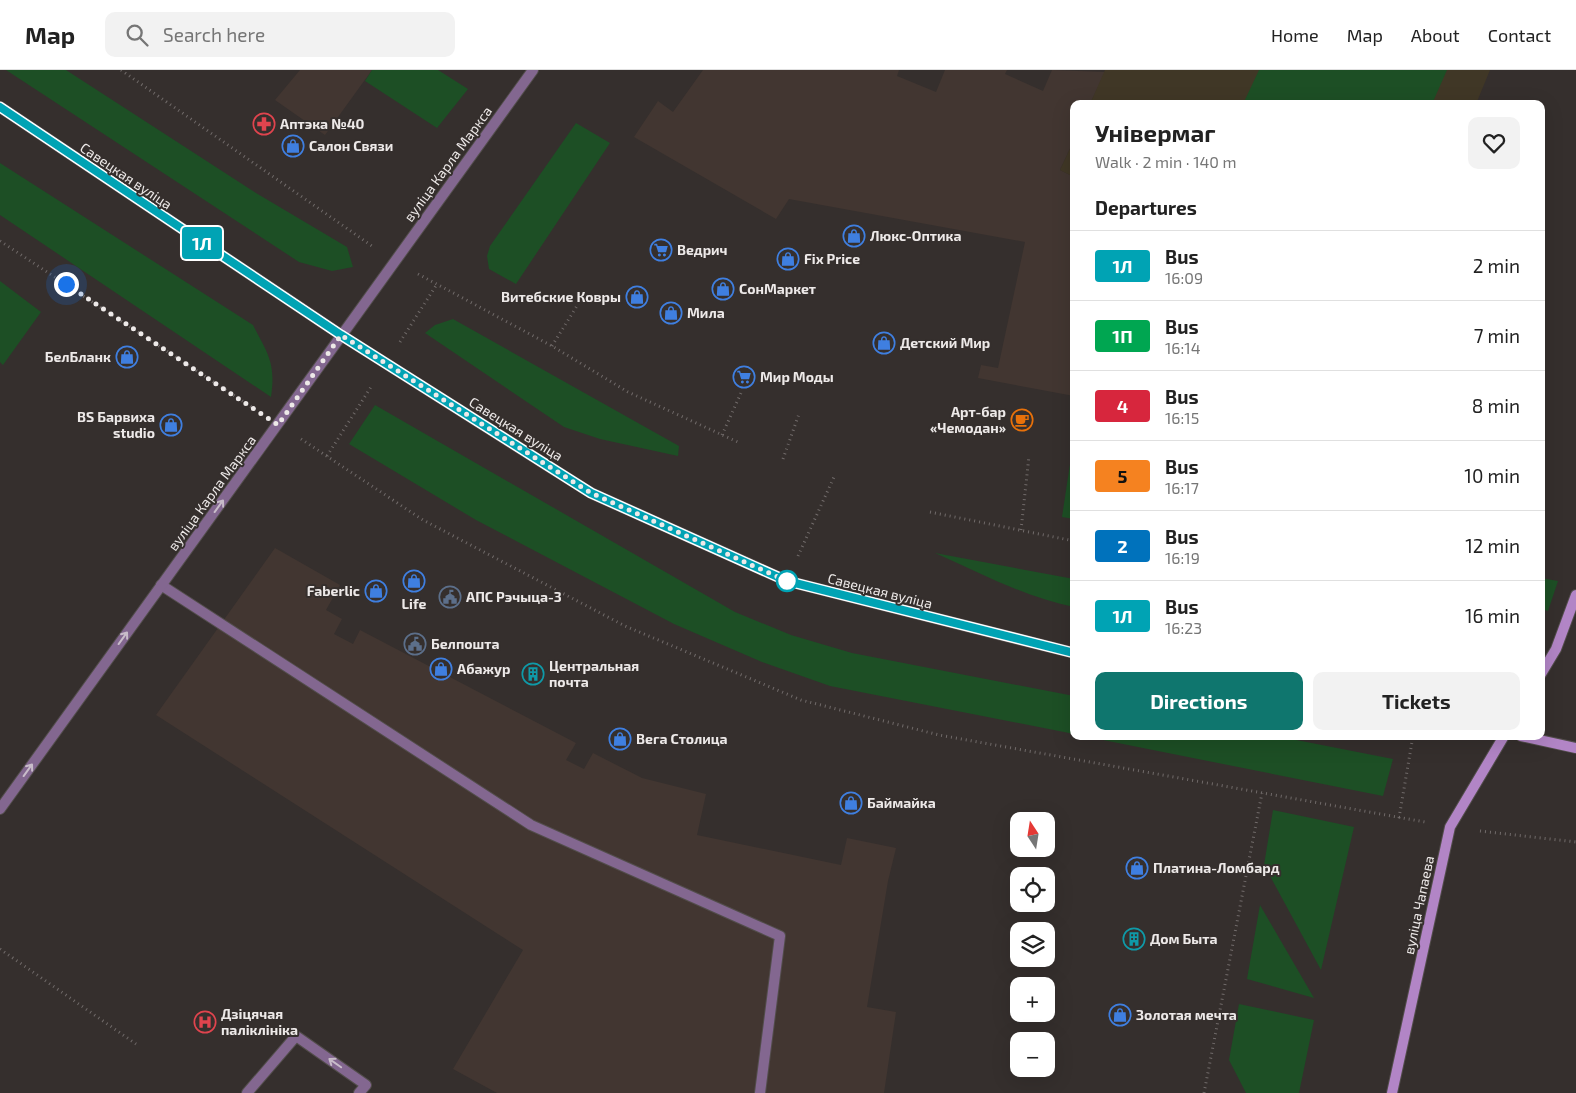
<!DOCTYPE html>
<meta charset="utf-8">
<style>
body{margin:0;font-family:"Exo 2",sans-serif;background:#f2f2f2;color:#222;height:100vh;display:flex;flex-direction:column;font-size:19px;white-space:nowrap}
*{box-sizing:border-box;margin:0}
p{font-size:16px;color:#767676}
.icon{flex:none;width:28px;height:28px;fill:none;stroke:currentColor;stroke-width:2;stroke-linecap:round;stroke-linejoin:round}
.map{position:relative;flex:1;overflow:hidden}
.side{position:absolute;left:1070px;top:30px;width:475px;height:640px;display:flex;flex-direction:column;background:#fff;border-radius:10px;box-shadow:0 5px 20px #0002}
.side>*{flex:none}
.badge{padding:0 10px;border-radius:4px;font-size:18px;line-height:32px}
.needle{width:32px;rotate:348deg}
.controls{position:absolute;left:1010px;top:742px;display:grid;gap:10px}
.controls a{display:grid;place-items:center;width:45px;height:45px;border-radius:10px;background:#fff;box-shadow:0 5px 20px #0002;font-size:25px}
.you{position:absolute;width:25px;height:25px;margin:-12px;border:4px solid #fff;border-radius:50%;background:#1a73e8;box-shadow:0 0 0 8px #1a73e833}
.map>.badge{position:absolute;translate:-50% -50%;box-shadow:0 0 0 2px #fff}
h2{padding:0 25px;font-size:19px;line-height:45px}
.round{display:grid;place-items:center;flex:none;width:52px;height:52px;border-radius:10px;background:#f2f2f2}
.summary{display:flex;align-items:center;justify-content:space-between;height:85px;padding:0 25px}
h1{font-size:24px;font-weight:700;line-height:38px}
.primary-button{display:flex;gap:10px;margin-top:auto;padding:10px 25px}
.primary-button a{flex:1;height:58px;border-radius:10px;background:#0f766e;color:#fff;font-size:20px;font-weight:700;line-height:58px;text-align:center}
.primary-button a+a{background:#f2f2f2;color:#222}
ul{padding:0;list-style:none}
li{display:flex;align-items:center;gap:15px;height:70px;padding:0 25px;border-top:1px solid #e0e0e0}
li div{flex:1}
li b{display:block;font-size:19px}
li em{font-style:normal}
li .badge{min-width:55px;font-weight:700;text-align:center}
header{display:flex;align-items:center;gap:30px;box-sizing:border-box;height:70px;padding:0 25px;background:#fff;border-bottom:1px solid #e0e0e0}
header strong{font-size:24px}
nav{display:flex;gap:28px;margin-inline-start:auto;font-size:18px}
.search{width:350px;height:45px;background:#f2f2f2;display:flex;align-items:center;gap:12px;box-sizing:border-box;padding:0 18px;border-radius:10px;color:#767676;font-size:19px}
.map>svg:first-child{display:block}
.built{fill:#423631}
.education{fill:#403726}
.grass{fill:#1d4f25}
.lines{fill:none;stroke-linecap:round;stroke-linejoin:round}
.lane-casing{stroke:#524d4b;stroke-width:12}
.street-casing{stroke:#524d4b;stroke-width:12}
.secondary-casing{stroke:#524d4b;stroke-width:12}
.path{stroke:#716b6a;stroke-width:3;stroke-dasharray:1 4;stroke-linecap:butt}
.lane{stroke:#836790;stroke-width:10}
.street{stroke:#836790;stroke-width:10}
.secondary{stroke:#b285c6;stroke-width:10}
.oneway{stroke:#c8bcc9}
.line-casing{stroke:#fff;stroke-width:11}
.line{stroke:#00a3b4;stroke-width:8}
.walk{stroke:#ede9e8;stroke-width:5;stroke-dasharray:0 9}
.stop-dot{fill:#fff;stroke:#00a3b4;stroke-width:2.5}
.labels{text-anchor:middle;stroke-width:4;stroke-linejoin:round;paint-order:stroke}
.poi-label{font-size:14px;font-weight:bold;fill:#ede9e8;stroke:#352f2d;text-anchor:start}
.street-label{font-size:14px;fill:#ede9e8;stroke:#352f2d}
</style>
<header>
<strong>Map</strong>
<div class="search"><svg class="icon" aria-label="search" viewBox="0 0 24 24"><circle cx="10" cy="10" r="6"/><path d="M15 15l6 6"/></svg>Search here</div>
<nav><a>Home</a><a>Map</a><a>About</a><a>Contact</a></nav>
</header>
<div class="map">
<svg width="1576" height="1023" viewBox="0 0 1576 1023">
<rect width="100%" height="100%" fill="#352f2d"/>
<!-- built -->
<path class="built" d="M300,0H372L325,65L275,30Z
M703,0H899L897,6L936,22L945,0H1007L1005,4L1043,21L1052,0L1105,2L1090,34H1074V70L1060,100L1074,107V326L978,308L981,295L998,298L1025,172L789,129L776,149L634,67L658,31L673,42Z
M275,478L340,515L326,540L342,549L334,564L353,574L360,560L576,673L566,690L584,699L593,683L642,708L706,724L697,765L841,795L847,768L896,778L888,811L867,937L896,942L884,1023H497L453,999L523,880L156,645Z"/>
<!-- education -->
<path class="education" d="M1105,0H1490L1476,34H1090Z
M1074,70V107L1060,100Z"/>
<!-- grass -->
<path class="grass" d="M6,0H66L256,123L347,177L353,197L332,201L299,192Z
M372,0H438L468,19L437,58L365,11Z
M1259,0H1447L1432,34H1243Z
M576,53L610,73L516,214L489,199L487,186L490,176Z
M0,93L253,255C268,284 276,293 271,327L0,145Z
M0,211L41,242L3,295L0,292Z
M453,249L679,376L678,386L600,369L564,357L425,263L435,255Z
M375,335L735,542L791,565L852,583L1074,626V664L830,616L762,592L674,554L476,450L349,374Z
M1070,394H1074V449L1062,447Z
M935,483L1074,509V537C1025,527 980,503 935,483Z
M1541,508L1558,511L1548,541L1541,539Z
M1083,666H1276L1393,689L1383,726Z
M1273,740L1354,757L1321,900L1264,795Z
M1260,835L1314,928L1247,909Z
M1239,934L1314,950L1299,1023H1246L1229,990Z"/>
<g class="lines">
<!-- lane casing -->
<g class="lane-casing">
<path id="lane" d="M161,515L531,755L780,866L760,1023
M247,1023L296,966L366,1015L359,1023"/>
</g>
<!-- street casing -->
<g class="street-casing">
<path id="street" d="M0,739L533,0"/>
</g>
<!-- secondary casing -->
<g class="secondary-casing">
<path id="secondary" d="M0,37L341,265L591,423L787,511L1074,583
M1541,604L1556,579L1576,525
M1521,666L1576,678
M1392,1023L1450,757L1504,666"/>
</g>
<!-- path -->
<path class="path" d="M121,0L372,176
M0,171L256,340
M418,204L552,276L628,322L740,373
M400,272L437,214
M552,276L580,231
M722,365L741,323
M301,369L423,450L625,556L801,630L939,665L1425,752
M327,386L371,317
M783,389L799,344
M930,442L1074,471
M1021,460L1029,386
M798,486L834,407
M1399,748L1413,666
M1480,761L1576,772
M0,879L136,974
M1204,1023L1262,723"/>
<!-- lane -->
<use href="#lane" class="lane"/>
<!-- street -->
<use href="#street" class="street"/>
<!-- secondary -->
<use href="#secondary" class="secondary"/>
</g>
<!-- one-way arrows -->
<defs><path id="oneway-shaft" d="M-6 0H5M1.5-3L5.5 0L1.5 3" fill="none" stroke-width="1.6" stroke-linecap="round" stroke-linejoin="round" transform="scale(1.25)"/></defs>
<g class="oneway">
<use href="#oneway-shaft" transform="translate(219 436) rotate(-54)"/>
<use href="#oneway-shaft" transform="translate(123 568) rotate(-54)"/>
<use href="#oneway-shaft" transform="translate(28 700) rotate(-54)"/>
<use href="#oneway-shaft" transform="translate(335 993) rotate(-145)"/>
</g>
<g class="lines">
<!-- line casing -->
<g class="line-casing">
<path id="line" d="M0,37L341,265L591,423L787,511L1074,583"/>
</g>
<!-- line -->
<use href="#line" class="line"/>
<!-- walk -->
<path class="walk" d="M66,214L278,355L341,265L591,423L787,511"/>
</g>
<!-- icons -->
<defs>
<g id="pharmacy-ring" transform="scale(1.125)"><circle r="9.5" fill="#352f2d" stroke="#e0444e" stroke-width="1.5"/><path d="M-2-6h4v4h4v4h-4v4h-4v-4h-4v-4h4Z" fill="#e0444e"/></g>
<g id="shop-ring" transform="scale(1.125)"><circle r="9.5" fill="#352f2d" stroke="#3f7fe0" stroke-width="1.5"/><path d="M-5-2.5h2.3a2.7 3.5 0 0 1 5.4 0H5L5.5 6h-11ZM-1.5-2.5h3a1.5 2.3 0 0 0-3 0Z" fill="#3f7fe0"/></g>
<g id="supermarket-ring" transform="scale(1.125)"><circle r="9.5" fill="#352f2d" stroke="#3f7fe0" stroke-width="1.5"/><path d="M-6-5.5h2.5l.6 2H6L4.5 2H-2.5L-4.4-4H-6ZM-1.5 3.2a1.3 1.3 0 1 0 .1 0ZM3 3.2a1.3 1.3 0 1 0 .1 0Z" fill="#3f7fe0"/></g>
<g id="cafe-ring" transform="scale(1.125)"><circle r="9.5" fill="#352f2d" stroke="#e8710a" stroke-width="1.5"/><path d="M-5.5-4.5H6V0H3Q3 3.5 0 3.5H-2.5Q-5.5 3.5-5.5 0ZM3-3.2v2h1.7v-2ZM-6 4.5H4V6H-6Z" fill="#e8710a"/></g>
<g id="civic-ring" transform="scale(1.125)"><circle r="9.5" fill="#352f2d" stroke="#5c6f8a" stroke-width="1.5"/><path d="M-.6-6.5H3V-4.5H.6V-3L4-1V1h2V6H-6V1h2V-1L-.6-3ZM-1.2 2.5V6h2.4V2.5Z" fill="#5c6f8a"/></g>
<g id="building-ring" transform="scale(1.125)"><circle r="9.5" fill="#352f2d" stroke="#0f9aa8" stroke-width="1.5"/><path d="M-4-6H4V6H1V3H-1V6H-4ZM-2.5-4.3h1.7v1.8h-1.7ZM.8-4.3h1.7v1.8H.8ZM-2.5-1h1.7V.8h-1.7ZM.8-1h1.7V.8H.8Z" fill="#0f9aa8"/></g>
<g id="hospital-ring" transform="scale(1.125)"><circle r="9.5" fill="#352f2d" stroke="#e0444e" stroke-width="1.5"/><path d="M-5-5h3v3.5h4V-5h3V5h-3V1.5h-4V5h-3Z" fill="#e0444e"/></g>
</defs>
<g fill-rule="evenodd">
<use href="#pharmacy-ring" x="264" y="54"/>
<use href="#shop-ring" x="293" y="76"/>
<use href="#shop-ring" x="854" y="166"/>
<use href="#supermarket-ring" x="661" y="180"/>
<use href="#shop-ring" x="788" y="189"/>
<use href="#shop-ring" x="723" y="219"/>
<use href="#shop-ring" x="637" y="227"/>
<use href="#shop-ring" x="671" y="243"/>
<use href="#shop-ring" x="884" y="273"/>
<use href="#shop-ring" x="127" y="287"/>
<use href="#supermarket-ring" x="744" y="307"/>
<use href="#cafe-ring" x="1022" y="350"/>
<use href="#shop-ring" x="171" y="355"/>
<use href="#shop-ring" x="414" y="511"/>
<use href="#shop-ring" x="376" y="521"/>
<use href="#civic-ring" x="450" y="527"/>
<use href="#civic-ring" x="415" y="574"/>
<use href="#shop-ring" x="441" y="599"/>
<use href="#building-ring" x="533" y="604"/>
<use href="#shop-ring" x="620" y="669"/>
<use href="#shop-ring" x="851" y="733"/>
<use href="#shop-ring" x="1137" y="798"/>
<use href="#building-ring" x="1134" y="869"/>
<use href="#shop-ring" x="1120" y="945"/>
<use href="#hospital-ring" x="205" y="952"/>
</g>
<!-- markers -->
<circle class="stop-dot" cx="787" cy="511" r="10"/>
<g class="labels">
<!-- poi labels -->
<g class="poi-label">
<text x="280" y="59">Аптэка №40</text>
<text x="309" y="81">Салон Связи</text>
<text x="870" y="171">Люкс-Оптика</text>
<text x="677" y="185">Ведрич</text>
<text x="804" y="194">Fix Price</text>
<text x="739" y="224">СонМаркет</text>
<text x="621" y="232" text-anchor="end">Витебские Ковры</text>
<text x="687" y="248">Мила</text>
<text x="900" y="278">Детский Мир</text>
<text x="111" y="292" text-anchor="end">БелБланк</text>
<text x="760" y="312">Мир Моды</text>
<text x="1006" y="347" text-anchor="end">Арт-бар<tspan x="1006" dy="16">«Чемодан»</tspan></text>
<text x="155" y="352" text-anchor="end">BS Барвиха<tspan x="155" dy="16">studio</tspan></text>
<text x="360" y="526" text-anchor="end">Faberlic</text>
<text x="466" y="532">АПС Рэчыца-3</text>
<text x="414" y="539" text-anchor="middle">Life</text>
<text x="431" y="579">Белпошта</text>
<text x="549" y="601">Центральная<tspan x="549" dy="16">почта</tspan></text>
<text x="457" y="604">Абажур</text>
<text x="636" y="674">Вега Столица</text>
<text x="867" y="738">Баймайка</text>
<text x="1153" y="803">Платина-Ломбард</text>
<text x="1150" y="874">Дом Быта</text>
<text x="221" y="949">Дзіцячая<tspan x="221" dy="16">паліклініка</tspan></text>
<text x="1136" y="950">Золотая мечта</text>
</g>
<!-- street labels -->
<g class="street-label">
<text transform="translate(448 94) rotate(-54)" y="5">вуліца Карла Маркса</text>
<text transform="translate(126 106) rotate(34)" y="5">Савецкая вуліца</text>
<text transform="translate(516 359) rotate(32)" y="5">Савецкая вуліца</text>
<text transform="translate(212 423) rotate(-54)" y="5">вуліца Карла Маркса</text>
<text transform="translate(880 521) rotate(14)" y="5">Савецкая вуліца</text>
<text transform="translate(1419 835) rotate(-78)" y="5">вуліца Чапаева</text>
</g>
</g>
</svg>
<div class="controls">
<a><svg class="needle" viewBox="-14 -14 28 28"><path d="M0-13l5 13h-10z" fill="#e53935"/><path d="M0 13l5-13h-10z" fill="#767676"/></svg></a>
<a><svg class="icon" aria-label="locate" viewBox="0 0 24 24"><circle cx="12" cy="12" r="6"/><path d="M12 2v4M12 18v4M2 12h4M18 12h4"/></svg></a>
<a><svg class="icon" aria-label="layers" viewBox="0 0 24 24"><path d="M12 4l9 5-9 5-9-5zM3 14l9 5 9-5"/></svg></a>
<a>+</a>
<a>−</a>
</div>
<div class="you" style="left:66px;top:214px"></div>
<b class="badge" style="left:202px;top:173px;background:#00a3b4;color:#fff">1Л</b>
<section class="side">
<div class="summary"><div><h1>Універмаг</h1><p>Walk · 2 min · 140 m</p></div><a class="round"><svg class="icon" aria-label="heart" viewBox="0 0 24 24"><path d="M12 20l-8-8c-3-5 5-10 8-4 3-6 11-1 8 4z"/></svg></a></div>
<h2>Departures</h2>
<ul>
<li><span class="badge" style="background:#00a3b4;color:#fff">1Л</span><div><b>Bus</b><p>16:09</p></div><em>2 min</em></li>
<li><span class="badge" style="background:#00a651;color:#fff">1П</span><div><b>Bus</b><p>16:14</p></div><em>7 min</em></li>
<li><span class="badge" style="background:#d7263d;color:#fff">4</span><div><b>Bus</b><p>16:15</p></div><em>8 min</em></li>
<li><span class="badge" style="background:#f58220;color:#111">5</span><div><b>Bus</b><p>16:17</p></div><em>10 min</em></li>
<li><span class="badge" style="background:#0072bc;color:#fff">2</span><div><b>Bus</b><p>16:19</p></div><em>12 min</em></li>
<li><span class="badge" style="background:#00a3b4;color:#fff">1Л</span><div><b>Bus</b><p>16:23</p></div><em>16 min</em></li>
</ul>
<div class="primary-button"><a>Directions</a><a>Tickets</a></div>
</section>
</div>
